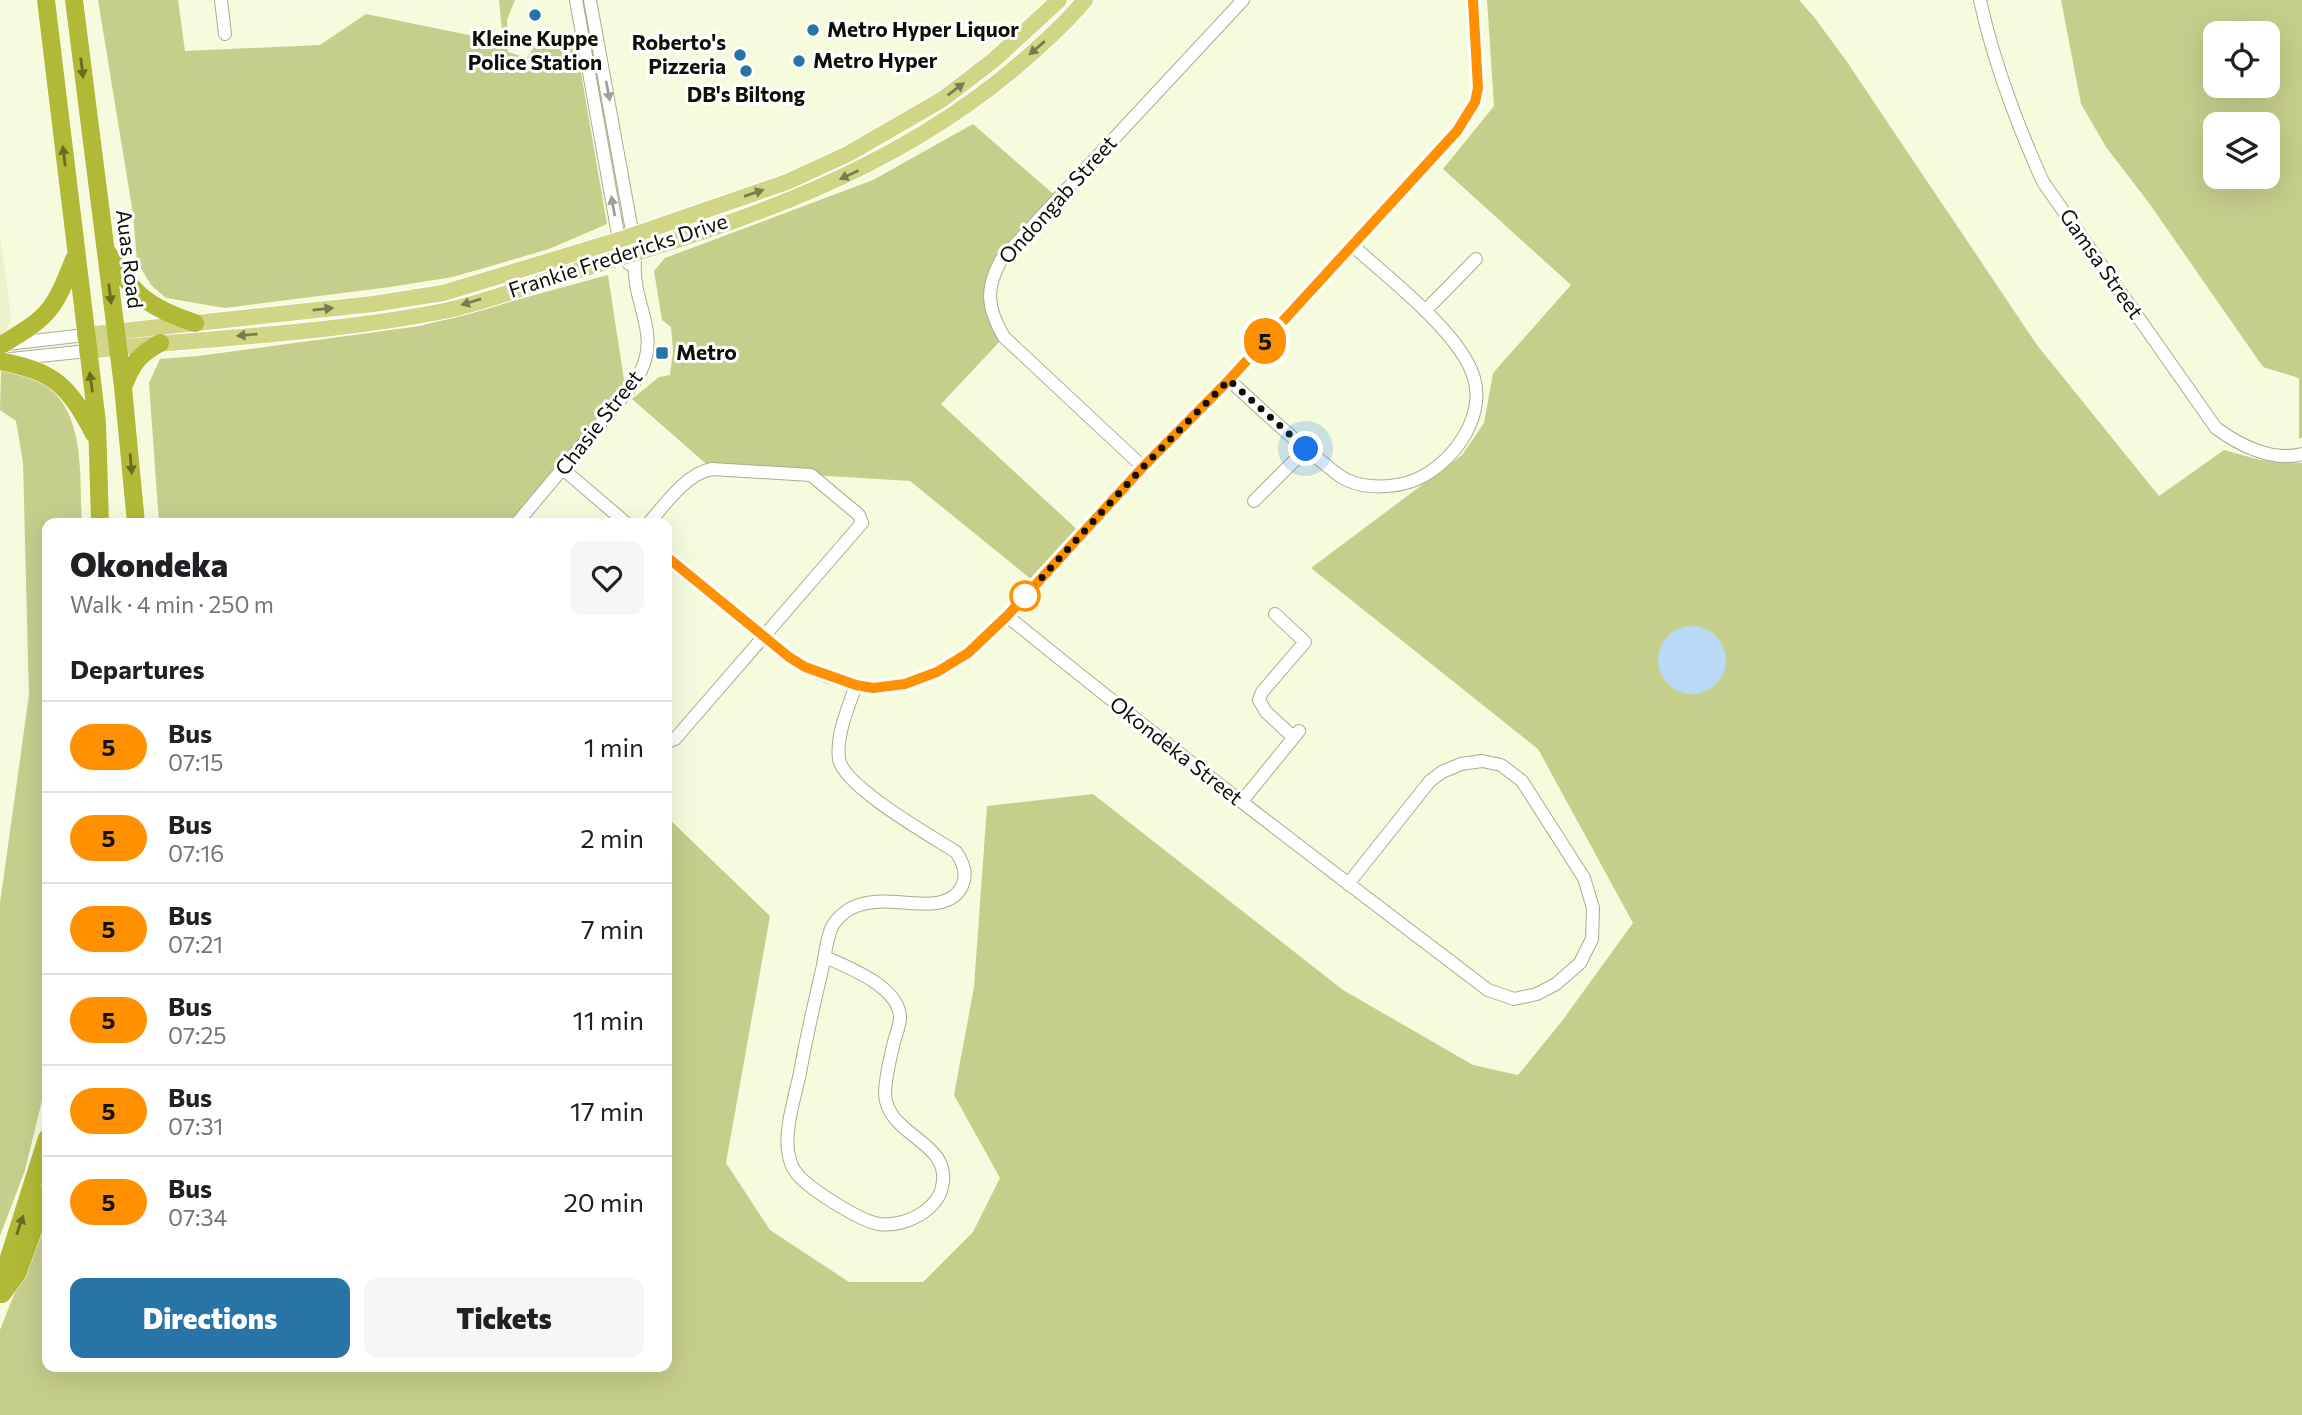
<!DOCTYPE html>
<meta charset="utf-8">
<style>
body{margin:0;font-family:Commissioner,sans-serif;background:#f6f6f6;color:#202124;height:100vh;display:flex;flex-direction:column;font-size:26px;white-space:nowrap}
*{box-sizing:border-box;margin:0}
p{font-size:23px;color:#757577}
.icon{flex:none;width:38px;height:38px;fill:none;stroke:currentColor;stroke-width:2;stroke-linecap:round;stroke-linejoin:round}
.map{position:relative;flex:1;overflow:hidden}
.sheet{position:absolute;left:42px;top:518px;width:630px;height:854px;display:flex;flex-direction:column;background:#fff;border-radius:14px;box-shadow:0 7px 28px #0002}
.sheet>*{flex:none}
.badge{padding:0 14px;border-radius:23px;font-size:24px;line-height:46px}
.tools{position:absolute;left:2203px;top:21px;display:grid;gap:14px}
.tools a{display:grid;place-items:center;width:77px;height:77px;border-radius:14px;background:#fff;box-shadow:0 7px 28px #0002;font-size:35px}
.you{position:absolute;width:35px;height:35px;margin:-18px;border:5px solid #fff;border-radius:50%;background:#1a73e8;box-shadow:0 0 0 10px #1a73e833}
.map>.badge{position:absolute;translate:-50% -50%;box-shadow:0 0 0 4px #fff}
h2{padding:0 28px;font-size:26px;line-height:63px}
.round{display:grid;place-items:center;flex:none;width:74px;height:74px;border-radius:14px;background:#f6f6f6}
.summary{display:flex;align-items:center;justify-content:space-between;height:119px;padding:0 28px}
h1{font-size:33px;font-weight:800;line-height:52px}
.action{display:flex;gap:14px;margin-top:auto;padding:14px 28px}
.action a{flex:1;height:80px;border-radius:14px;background:#2874a6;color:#fff;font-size:28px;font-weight:800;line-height:80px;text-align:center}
.action a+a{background:#f6f6f6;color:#202124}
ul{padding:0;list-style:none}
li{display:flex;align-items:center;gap:21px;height:91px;padding:0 28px;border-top:2px solid #e0e0e0}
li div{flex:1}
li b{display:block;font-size:26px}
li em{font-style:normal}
li .badge{min-width:77px;font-weight:700;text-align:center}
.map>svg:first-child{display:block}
.built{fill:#ecf1cc}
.green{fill:#c6ce8c;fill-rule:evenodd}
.water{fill:#b8daf6}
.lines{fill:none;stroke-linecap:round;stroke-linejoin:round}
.minor-casing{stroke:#a9ad91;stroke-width:14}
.major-casing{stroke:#fff;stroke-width:18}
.highway-casing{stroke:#fff;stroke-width:19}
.minor{stroke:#fff;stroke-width:12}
.major{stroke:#d0d686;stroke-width:16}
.highway{stroke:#b1ba36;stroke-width:18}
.oneway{fill:#797c4c}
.oneway2{fill:#686d20}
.oneway3{fill:#9f9f9b}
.line-casing{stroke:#fff;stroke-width:16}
.line{stroke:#ff9000;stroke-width:10}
.walk{stroke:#0e0f06;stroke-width:7;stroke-dasharray:0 12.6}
.poi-dot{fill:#2874a6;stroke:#fff;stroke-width:2.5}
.stop-dot{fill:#fff;stroke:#ff9000;stroke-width:3.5}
.labels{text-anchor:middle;stroke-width:6;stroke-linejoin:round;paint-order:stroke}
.poi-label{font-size:21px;font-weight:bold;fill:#0e0f06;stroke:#fff;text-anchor:start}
.street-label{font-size:21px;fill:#0e0f06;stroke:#fff}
</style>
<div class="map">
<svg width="2302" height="1415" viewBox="0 0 2302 1415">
<rect width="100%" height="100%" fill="#f7fbde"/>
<!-- built -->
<path class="built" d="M0,234L11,317L3,344L0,345Z"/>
<!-- green -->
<path class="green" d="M98,0H178L185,51L320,45L366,14L503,42L499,0H515L507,20L508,52L527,58L538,41L575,38L607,224L549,249L453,277L390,287L225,308L166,298L151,285L137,262L133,214Z
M1487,0H1799L1814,17L1845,59L2037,345L2159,496L2224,450L2260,460L2302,463V1415H0V1330L47,1211V1367H667V817L770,916L726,1163L770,1230L849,1282H923L973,1232L1000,1178L954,1095L974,987L987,806L1093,794L1343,990L1473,1065L1518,1075L1562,1021L1633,923L1538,749L1311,568L1462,455L1484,423L1493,373L1571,285L1443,169L1494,106Z
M2061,0H2302V437L2299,439V378L2263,367L2149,203L2106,147L2081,104ZM2216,33H2268V86H2216ZM2216,124H2268V177H2216Z
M973,124L1058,198L1001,260L989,291L1004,337L941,404L1082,534L1037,584L910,481L712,469L632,399L659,377L670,375L673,351L671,327L662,320L654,271L665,258L873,180Z
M608,275L626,393L516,523H159L149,383L160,359L198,356L420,326Z
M1,370C14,374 31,376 42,383C87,411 79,477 82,523H47V1080L25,1170L0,1236V903L29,695L23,463L16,421L0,410Z"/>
<!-- water -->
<path class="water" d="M1658 660a34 34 0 1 1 68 0a34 34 0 1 1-68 0Z"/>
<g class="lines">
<!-- minor casing -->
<g class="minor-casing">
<path id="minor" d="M221,0L225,34
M576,0L619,240L624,257L629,264
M1980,0C1994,64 2016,122 2043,182L2216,428C2239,445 2272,462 2302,454
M1425,311L1476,259
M7,344L85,335
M11,359L87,351
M1229,380C1259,407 1289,436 1321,461C1329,467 1338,476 1347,480C1366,489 1395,488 1415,480C1451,465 1486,419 1474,378C1462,334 1387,277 1353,246
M1143,467L1004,337C987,308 985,289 1001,260L1243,0
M564,470L626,523
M1254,501L1306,449
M517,523L634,383C668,333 627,304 636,253L590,0
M649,523C665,504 687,473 712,469L811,475L859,515L862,523L675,739L667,742
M667,557L789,657L805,667L829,677L873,688L905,684L937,672L968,653L1007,616L1143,467L1229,380L1457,131C1467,117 1475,105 1478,88L1473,0
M1275,614L1305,642L1262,692L1259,700L1266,712L1293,737
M1007,616C1164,744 1326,867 1488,990L1514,999L1537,994L1556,984L1580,963L1592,939L1593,908L1584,878L1522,781L1501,765L1482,761L1461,764L1442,772L1430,781L1348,884
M1242,801L1299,731
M825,957C848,967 899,987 900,1017C900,1025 896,1035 894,1042C890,1059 885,1078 885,1094C887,1137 953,1141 942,1187C940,1198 932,1206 924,1212C911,1221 894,1226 879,1224C860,1221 805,1187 795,1171C792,1167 790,1161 789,1156C783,1134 795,1096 800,1073C806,1038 814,1004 822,970C825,956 826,942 831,929C833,923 840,916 844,913C852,906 864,903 874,902C900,898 948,916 962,886C968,874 963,862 956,852C931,836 843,786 839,759C836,735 848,708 856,685"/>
</g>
<!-- major casing -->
<g class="major-casing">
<path id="major" d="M85,335L373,304L443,293L619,240L787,182L848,154L943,99L995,59L1059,0
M87,351C206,338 327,334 444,311C487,302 536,283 579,270C740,223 894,173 1023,61C1045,42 1067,22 1085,0"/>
</g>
<!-- highway casing -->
<g class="highway-casing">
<path id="highway" d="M46,0L97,422L100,523
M74,0L123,387L136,523
M108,253C135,295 146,307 195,323
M3,344C50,316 54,310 74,259
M0,361C55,372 68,385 94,434
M123,387C133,363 137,356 160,343
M3,1291L5,1270L47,1138
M2,1294L17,1274L47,1193"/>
</g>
<!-- minor -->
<use href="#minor" class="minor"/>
<!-- major -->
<use href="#major" class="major"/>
<!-- highway -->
<use href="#highway" class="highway"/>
</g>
<!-- one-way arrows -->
<defs><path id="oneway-solid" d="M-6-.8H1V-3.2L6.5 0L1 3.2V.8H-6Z" transform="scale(1.75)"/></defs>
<g class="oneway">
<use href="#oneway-solid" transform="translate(1037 48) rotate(139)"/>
<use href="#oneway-solid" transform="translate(956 89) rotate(-37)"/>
<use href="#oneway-solid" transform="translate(849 175) rotate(155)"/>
<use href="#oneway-solid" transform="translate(754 193) rotate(-19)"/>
<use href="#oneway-solid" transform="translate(471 302) rotate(163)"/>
<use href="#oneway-solid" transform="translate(323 309) rotate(-6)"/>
<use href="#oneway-solid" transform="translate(247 335) rotate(175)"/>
</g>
<g class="oneway2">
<use href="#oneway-solid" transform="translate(82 68) rotate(83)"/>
<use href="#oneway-solid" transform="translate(64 156) rotate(-97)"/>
<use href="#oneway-solid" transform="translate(110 294) rotate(83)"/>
<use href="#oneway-solid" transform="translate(91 382) rotate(-98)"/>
<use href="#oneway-solid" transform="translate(131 464) rotate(85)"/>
<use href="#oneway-solid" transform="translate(20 1225) rotate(-71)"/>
</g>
<g class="oneway3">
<use href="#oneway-solid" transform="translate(608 91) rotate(79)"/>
<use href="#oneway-solid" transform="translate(613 206) rotate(-100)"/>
</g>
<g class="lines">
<!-- line casing -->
<g class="line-casing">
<path id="line" d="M667,557L789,657L805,667L856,685L873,688L905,684L937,672L968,653L1007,616L1143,467L1229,380L1457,131L1475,102L1478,88L1473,0"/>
</g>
<!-- line -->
<use href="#line" class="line"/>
<!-- walk -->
<path class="walk" d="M1025,596L1143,467L1229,380L1306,449"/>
</g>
<!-- markers -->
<g class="poi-dot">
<circle cx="535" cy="15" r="7"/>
<circle cx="813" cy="30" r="7"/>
<circle cx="740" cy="55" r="7"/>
<circle cx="799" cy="61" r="7"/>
<circle cx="746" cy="71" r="7"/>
<rect x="655" y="346" width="14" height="14" rx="3.5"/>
</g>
<circle class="stop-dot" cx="1025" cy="596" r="14"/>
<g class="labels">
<!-- poi labels -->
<g class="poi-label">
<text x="827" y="37">Metro Hyper Liquor</text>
<text x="535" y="46" text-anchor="middle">Kleine Kuppe<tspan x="535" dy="24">Police Station</tspan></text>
<text x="726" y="50" text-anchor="end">Roberto's<tspan x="726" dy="24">Pizzeria</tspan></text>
<text x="813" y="68">Metro Hyper</text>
<text x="746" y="102" text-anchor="middle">DB's Biltong</text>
<text x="676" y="360">Metro</text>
</g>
<!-- street labels -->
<g class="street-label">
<text transform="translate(1058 200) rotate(-48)" y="7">Ondongab Street</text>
<text transform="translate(618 256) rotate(-18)" y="7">Frankie Fredericks Drive</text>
<text transform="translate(129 259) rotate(83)" y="7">Auas Road</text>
<text transform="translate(2101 264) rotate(55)" y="7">Gamsa Street</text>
<text transform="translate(599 423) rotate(-52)" y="7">Chasie Street</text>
<text transform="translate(1176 751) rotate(38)" y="7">Okondeka Street</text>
</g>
</g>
</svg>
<div class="tools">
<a><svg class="icon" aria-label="locate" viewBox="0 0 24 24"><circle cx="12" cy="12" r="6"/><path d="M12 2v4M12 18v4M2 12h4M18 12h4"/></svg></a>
<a><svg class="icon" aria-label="layers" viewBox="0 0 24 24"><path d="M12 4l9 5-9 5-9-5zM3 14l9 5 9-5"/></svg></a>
</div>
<div class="you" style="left:1306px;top:449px"></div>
<b class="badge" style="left:1265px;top:341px;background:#ff9000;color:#111">5</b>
<section class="sheet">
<div class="summary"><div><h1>Okondeka</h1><p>Walk · 4 min · 250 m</p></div><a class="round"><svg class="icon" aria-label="heart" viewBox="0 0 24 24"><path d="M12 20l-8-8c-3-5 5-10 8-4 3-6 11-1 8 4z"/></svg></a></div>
<h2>Departures</h2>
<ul>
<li><span class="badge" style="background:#ff9000;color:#111">5</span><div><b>Bus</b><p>07:15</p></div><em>1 min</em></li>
<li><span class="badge" style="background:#ff9000;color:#111">5</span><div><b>Bus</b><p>07:16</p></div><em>2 min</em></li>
<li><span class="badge" style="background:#ff9000;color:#111">5</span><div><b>Bus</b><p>07:21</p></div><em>7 min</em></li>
<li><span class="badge" style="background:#ff9000;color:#111">5</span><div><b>Bus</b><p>07:25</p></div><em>11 min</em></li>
<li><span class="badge" style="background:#ff9000;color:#111">5</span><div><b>Bus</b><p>07:31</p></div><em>17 min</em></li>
<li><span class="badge" style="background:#ff9000;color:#111">5</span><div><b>Bus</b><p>07:34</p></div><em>20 min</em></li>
</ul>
<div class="action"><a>Directions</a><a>Tickets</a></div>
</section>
</div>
